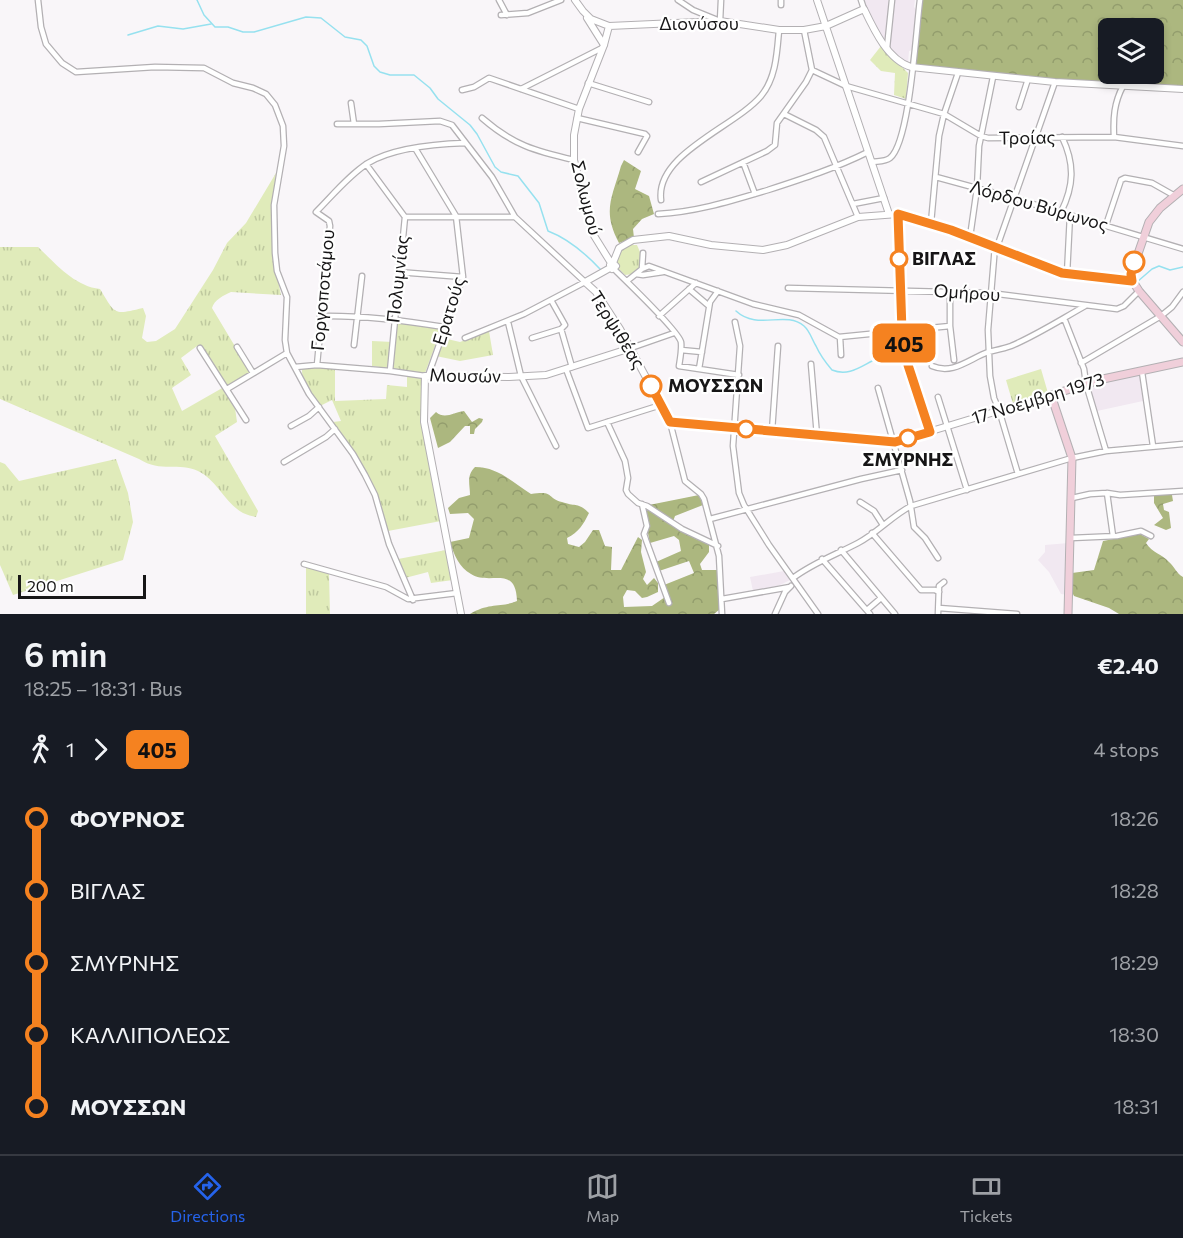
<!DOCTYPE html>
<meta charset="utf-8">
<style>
body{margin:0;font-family:Commissioner,sans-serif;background:#242831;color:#f1f3f6;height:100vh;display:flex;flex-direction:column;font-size:22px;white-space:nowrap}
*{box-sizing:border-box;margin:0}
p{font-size:20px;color:#9ea1a6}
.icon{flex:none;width:33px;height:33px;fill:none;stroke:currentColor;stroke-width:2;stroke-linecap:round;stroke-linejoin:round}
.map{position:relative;height:614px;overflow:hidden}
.sheet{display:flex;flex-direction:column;background:#171b24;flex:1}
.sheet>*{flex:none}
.badge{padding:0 12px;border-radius:9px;font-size:21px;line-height:39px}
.tools{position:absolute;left:1098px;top:18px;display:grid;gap:12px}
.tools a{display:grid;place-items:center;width:66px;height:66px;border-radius:9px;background:#171b24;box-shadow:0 3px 9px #0003;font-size:30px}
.scale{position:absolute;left:18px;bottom:15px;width:128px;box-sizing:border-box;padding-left:6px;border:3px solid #171617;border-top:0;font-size:16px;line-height:21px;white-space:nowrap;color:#171617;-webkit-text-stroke:4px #fff;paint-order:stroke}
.map>.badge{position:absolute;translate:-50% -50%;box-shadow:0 0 0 3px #fff}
.legs{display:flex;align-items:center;gap:9px;height:66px;padding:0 24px;font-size:20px}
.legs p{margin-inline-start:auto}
.overview{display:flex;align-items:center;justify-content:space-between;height:102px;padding:0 24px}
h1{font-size:33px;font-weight:600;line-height:45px}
ul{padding:0 24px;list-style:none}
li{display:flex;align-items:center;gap:21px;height:72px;font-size:22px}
li i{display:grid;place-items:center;width:9px;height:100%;margin:0 8px;background:currentColor}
li i::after{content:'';width:15px;height:15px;margin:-8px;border:4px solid;border-radius:50%;background:#171b24}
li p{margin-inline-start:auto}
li:first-child i{background:linear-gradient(#0000 50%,currentColor 0)}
li:last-child i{background:linear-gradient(currentColor 50%,#0000 0)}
.tabs{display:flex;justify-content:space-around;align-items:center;height:84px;border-top:2px solid #363941;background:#171b24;font-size:16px;color:#9ea1a6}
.tabs a{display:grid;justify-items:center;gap:3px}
.tabs .current{color:#2563eb}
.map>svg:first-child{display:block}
.built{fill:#f1e8f1}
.grass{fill:url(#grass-tufts)}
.forest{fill:url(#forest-crowns);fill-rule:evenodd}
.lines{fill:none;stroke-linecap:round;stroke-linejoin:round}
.stream{stroke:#96e1ef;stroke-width:1.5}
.minor-casing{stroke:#b3b0b3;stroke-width:7}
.tertiary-casing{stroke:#b3b0b3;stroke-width:8}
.secondary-casing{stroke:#b3b0b3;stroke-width:9}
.minor{stroke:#fff;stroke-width:4.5}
.tertiary{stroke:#fff;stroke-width:6}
.secondary{stroke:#f0cfda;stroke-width:7}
.line-1-casing{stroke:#fff;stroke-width:14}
.line-1{stroke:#f58220;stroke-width:9}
.stop-1-dot{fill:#fff;stroke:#f58220;stroke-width:3}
.labels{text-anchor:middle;stroke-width:4.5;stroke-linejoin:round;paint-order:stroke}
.street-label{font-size:18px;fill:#171617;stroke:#fff}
.stop-label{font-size:18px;font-weight:bold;fill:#171617;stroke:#fff;text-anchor:start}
</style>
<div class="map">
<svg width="1183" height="614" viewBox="0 0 1183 614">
<defs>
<pattern id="grass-tufts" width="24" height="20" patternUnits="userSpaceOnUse" patternTransform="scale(1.5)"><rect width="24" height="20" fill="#e0ebba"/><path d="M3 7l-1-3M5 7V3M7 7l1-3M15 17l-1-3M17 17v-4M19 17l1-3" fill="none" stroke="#bfc99f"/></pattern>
<pattern id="forest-crowns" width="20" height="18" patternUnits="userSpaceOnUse" patternTransform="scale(1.5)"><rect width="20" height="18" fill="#acb77f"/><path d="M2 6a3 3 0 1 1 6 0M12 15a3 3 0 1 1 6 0" fill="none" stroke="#939d6d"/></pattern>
</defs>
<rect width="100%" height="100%" fill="#f9f6f9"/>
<!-- built -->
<path class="built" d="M863,0H888L890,10L885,44L865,8Z
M894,0H915L914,7L917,10L912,50L909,51L908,64L889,48Z
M1139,374L1143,401L1097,411L1088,386Z
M1069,543L1068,595L1061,594L1049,572L1038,560L1045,552V545Z
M784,571L790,580L780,585L753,591L750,577Z"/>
<!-- grass -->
<path class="grass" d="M881,46L908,73L906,99L894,95L895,73L881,71L870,60Z
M276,173L272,214L273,257L281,295L231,292C224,295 214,300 212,308L251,373L228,387L202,347L197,346L181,358L191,375L172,388L182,411L224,387L235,408L237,422L215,436L258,511L256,517C252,516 247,515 243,513C225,503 217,480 198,471C179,462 161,473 139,459L0,399V247H38C56,264 74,286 100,289C116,315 113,315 143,308L146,316L142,338L147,342L156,341L175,329L213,270L227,243L246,223Z
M631,245H637L640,252V268L633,274L625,275L618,268C614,256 619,247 631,245Z
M394,323L442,327L425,373L372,366V341L393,342Z
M489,331L493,355L460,361L436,356L443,338L460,342Z
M307,366L335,368V401L386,399L387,385L407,387V374L422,377V422L441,521L388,531C376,491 356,457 333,422L341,421L332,400L320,406C312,395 301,382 302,369Z
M1041,369L1048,393L1013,404L1006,380Z
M116,459L128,493L133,522L123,560L13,595L0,565V462L5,464L19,481Z
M446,550L453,580L431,583L428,572L405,578L398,559Z
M306,566L329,573L330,614H306Z"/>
<!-- forest -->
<path class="forest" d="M921,0H1183V85L1180,87L1053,79L913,66ZM1108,28H1154V74H1108Z
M624,160L641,171L635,189L649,196L654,214L642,219L633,229L634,238L619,243C602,211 612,198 621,166Z
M464,411L472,422L479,418L483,419L482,422L475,429L474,434H470V426H465L450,442L438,448L430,418L436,412C445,420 454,412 464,411Z
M475,467C498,467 512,482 531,494C555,490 546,498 562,502C576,507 578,502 589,513C583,525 579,532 567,538L568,544L579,547L585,542L593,530H599L605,546L612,547L611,570H621L638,537L642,540L641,552L646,572L643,579L647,585L654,578L658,583V592L647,597L642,598L635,591L627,590L623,597L624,607L652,606L668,595L664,585L694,573L689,561L659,571L656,562L681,551L679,540L674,536L650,543C647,533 649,525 645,514L649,505L699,495L703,505L675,516L672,524L696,539L709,544V552L700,564L702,570H718L720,609L714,614H470C489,602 501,608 517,601C516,564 490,586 471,574C459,567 454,555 450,542L469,538L474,519L468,513L450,514L448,508L459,498L470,495C470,484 466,476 475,467Z
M1157,495H1172L1173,501L1163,504L1164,510L1169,512L1171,528L1166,530L1154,525L1163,518L1154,503V496Z
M1140,534L1149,539L1146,543C1152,553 1162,554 1169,562C1175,567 1176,573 1183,577V614H1119L1109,608L1074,596L1071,590L1072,573L1094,570L1103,541Z"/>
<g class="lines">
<!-- stream -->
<path class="stream" d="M197,0L204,15L215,27H228L243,32H254L306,17L321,18L345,37L361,40L367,46L374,66L380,72L390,75H414L430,88L438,99L470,125L477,134L495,167L501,172L518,176L539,203L548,231C569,239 585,253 600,269
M128,35L158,26L183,29L211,24
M1137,282L1152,269L1159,266L1170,270L1183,267
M736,311C758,331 785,310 804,326C810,331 812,340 816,346C820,355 826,363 832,370C849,377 861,366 876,359"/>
<!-- minor casing -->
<g class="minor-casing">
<path id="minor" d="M38,0L41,27L46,44L62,63L76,72L155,67L204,68L233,83L253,88L266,94L275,105L283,126L284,146L274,205L275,253L277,271L287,297L285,340L287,353L309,394L353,454L365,475L375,495L389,544L413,600
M499,0L507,15
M678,0L693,10L720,21L721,0
M781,0V5
M861,0L864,9
M501,15L528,13L561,0
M887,48L892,0
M812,70L846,86L944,114L981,136L988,138L1114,137L1183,146
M588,83L649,102
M521,89L602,48
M462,90L474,87L489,78L579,109
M351,103L354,124
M1019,107L1028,79
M784,114L816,130L824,137L858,217
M482,118C513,145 535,151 574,160
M577,118L645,134L647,136L638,152
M337,124H379L440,121L452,125L492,177L515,217L585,282L524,314L465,338
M1114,137C1113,118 1114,103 1123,86
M415,148L456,216L463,277L428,376
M743,162L755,194
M872,162C877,161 885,162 890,158C910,142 916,29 920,0
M366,164L405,217L390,371
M936,177L1013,198L1183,249
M701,182L767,151L775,145L777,123L806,82L812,70L804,30
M661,200C655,154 735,127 761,96C776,78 777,53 779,30
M853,204L884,198
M1061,212C1074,186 1075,164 1062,137
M658,214C696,212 731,201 768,190C802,179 836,168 868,152
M898,214L902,331L908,365L930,432
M405,217H515
M931,223L939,136L944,114L958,73
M1106,225L1121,180L1125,178L1152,183L1175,196
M970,237L977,188L979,146L993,77
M995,246L988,330L990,376L994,398L999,410L1018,474
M997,247L1055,82
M614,269C625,280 678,330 681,342C682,350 680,359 679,366L739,375
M642,269L649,266L753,304L799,315L839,337L950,326
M398,272L463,277
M636,274L643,275L663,272
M1067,274L1070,215
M627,281L642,269L643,253
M788,288L990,293L1117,309L1124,306L1139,291
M689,289L709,306
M950,291V326L954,360
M320,316C363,315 402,320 444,327
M659,316L696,283
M1064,318L1084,369L1086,384L1106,451
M508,322L521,376L556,446
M735,322L740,346L733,446L739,493L744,505L769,545L818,614
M561,329L572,367
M840,337L841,355
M532,338L561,329L565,325L551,300
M354,345L362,276
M237,347L253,373
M200,348L246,420
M631,348L674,333
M681,350L702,352
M1081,363L1161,316L1172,307L1183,292
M811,364L817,436
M317,365L330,226L329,221L316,212C332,196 349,175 368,163C393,148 436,144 465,143
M932,366C953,375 969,359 988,352C996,350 1003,349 1011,346C1037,335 1060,320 1085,306
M295,367L317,365L390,371L425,376
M566,369L588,428L661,405
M699,369L710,302L718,291
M1142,372L1153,446
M878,388L910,501L914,527L925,538L938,558
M227,389L287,353
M938,397L967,490
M607,422L625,461L628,478L626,490L628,494L638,503L647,506L682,529L718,546
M670,422L685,481L701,494L704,499L719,556L722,614
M291,426L309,416L319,407
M772,431L778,346
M284,462L326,437L335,429
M1107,493L1113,536
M1072,498L1090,494L1107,493L1120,495L1183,491
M860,502L874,511L883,525
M642,504L647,526L644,534L646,540L669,603
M710,519L861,479L902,470
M872,533L921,590H935L939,592
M1071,538L1117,536L1141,531L1151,536
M841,550L895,614
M822,559L870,614
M304,564L386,587L408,599L457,593
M793,578C813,563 835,555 858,543C877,533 892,516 911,506L1072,458L1106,451L1183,444
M722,599L790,587
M939,608L1017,614
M867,610L881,598
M775,614L785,592L791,586
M938,614L939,586L944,582"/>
</g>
<!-- tertiary casing -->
<g class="tertiary-casing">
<path id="tertiary" d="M575,0L583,11L591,19L609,26L720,21L779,30H804L826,26L864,9C874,30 888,60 911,67L1055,82L1183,89
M817,0L889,214
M587,18L604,45
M609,26L604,45L579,109L574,135V160L593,234L611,263
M613,263L619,248L633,240L669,236L711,245L763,250L787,245L858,217L898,214L931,223L1062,273L1132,281
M613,263L616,266L612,269L610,265Z
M610,268L585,282L596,292L620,329L670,422L895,442L1051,395
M461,614L424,422L425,376L509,377L546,375L631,348"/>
</g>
<!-- secondary casing -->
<g class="secondary-casing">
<path id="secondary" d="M1183,189L1160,208L1149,222L1130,277L1139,291L1183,342
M1068,614L1072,458L1051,395L1103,379L1183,362"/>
</g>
<!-- minor -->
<use href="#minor" class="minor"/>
<!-- tertiary -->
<use href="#tertiary" class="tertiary"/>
<!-- secondary -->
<use href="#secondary" class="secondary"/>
</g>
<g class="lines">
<!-- line-1 casing -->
<g class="line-1-casing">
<path id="line-1" d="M651,386L670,422L895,442L930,432L908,365L902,331L898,214L951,230L1062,273L1132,281L1131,274L1134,262"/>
</g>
<!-- line-1 -->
<use href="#line-1" class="line-1"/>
</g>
<!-- markers -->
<g class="stop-1-dot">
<circle cx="899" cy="259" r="8"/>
<circle cx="1134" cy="262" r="10"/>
<circle cx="651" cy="386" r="10"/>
<circle cx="746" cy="429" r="8"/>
<circle cx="908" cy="438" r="8"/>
</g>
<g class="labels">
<!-- street labels -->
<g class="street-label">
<text x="699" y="30">Διονύσου</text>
<text transform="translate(1027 138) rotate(-1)" y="6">Τροίας</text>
<text transform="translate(586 198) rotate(76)" y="6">Σολωμού</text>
<text transform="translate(1039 206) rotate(16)" y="6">Λόρδου Βύρωνος</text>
<text transform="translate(398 279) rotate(-84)" y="6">Πολυμνίας</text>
<text transform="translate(323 290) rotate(-85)" y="6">Γοργοποτάμου</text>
<text transform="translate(967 293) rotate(4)" y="6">Ομήρου</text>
<text transform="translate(449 311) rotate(-73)" y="6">Ερατούς</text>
<text transform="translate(617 330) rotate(58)" y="6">Τερψιθέας</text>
<text transform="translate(465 376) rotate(1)" y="6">Μουσών</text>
<text transform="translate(1038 399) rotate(-17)" y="6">17 Νοέμβρη 1973</text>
</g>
<!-- stop labels -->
<g class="stop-label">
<text x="912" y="265">ΒΙΓΛΑΣ</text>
<text x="668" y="392">ΜΟΥΣΣΩΝ</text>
<text x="908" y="466" text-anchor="middle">ΣΜΥΡΝΗΣ</text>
</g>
</g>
</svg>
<div class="tools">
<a><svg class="icon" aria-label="layers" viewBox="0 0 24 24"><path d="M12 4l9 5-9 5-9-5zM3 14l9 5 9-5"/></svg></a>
</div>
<div class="scale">200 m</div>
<b class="badge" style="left:904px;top:343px;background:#f58220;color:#111">405</b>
</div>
<section class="sheet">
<div class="overview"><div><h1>6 min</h1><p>18:25 – 18:31 · Bus</p></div><b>€2.40</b></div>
<div class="legs"><svg class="icon" aria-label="walk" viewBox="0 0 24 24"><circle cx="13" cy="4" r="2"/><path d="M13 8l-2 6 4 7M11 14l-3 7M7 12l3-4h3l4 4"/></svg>1<svg class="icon" aria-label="forward" viewBox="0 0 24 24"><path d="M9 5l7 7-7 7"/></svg><b class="badge" style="background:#f58220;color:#111">405</b><p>4 stops</p></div>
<ul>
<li><i style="color:#f58220"></i><b>ΦΟΥΡΝΟΣ</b><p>18:26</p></li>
<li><i style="color:#f58220"></i><span>ΒΙΓΛΑΣ</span><p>18:28</p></li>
<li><i style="color:#f58220"></i><span>ΣΜΥΡΝΗΣ</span><p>18:29</p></li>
<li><i style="color:#f58220"></i><span>ΚΑΛΛΙΠΟΛΕΩΣ</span><p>18:30</p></li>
<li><i style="color:#f58220"></i><b>ΜΟΥΣΣΩΝ</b><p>18:31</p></li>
</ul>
</section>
<nav class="tabs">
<a class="current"><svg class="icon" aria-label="directions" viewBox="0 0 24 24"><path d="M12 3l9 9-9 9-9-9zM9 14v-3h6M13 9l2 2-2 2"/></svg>Directions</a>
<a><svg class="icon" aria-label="map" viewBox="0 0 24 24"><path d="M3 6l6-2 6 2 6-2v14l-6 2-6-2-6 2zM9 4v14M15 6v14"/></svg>Map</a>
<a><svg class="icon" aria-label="tickets" viewBox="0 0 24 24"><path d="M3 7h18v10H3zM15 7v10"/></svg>Tickets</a>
</nav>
